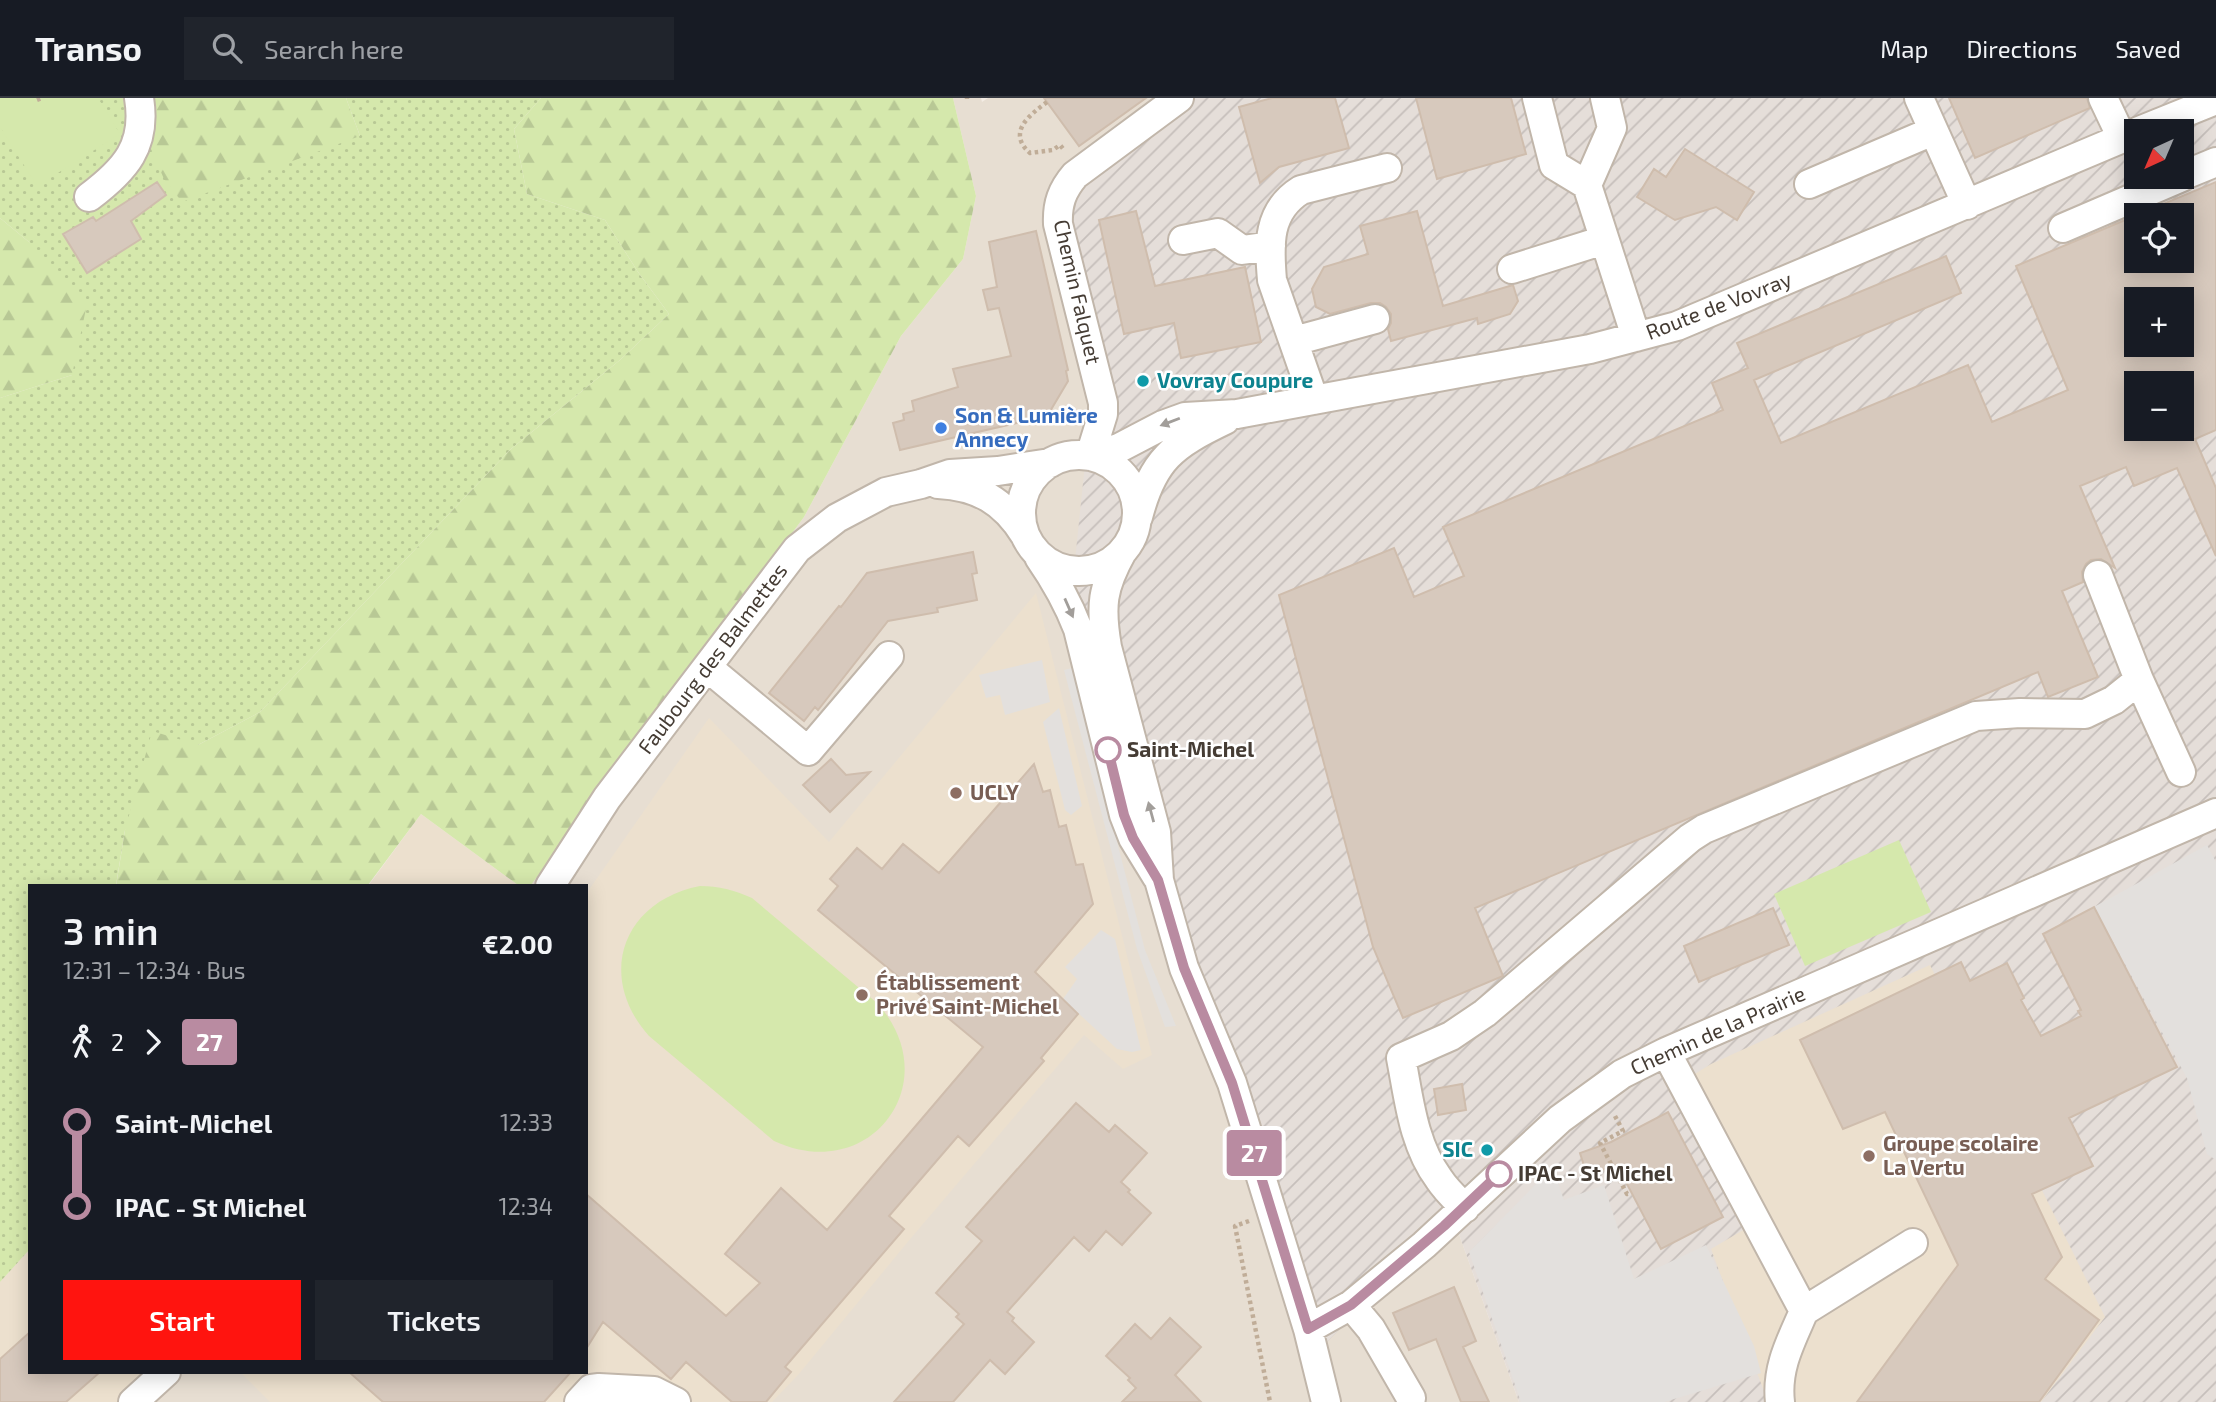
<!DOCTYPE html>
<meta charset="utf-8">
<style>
body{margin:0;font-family:"Exo 2",sans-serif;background:#20242c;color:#f1f3f6;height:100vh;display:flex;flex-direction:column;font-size:26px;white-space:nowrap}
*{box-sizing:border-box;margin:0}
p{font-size:23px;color:#9ea1a6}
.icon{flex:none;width:38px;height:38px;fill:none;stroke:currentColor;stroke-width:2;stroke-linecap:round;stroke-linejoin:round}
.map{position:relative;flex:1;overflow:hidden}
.panel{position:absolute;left:28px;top:786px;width:560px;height:490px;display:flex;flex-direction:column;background:#171b24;border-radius:0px;box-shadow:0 4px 18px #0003}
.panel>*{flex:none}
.badge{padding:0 14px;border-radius:5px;font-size:24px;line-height:46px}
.needle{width:46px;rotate:224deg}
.tools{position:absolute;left:2124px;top:21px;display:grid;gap:14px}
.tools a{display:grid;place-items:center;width:70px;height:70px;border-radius:0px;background:#171b24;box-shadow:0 4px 18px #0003;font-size:35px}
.map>.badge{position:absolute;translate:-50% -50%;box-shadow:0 0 0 4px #fff}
.legs{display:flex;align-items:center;gap:10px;height:77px;padding:0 35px;font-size:23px}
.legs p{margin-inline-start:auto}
.overview{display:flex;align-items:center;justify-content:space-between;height:119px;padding:0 35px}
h1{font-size:38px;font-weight:600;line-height:52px}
.button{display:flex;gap:14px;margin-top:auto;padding:14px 35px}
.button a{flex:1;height:80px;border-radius:0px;background:#ff140f;color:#fff;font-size:28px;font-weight:600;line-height:80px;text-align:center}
.button a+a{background:#20242c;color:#f1f3f6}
ul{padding:0 35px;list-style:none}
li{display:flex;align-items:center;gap:24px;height:84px;font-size:26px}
li i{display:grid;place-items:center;width:10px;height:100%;margin:0 9px;background:currentColor}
li i::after{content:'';width:18px;height:18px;margin:-9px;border:5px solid;border-radius:50%;background:#171b24}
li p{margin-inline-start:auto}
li:first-child i{background:linear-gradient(#0000 50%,currentColor 0)}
li:last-child i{background:linear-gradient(currentColor 50%,#0000 0)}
header{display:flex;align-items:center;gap:42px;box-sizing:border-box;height:98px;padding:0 35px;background:#171b24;border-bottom:2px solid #363941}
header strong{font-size:33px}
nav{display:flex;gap:38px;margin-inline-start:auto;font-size:24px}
.search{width:490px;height:63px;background:#20242c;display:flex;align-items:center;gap:18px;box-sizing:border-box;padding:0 24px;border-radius:0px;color:#9ea1a6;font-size:26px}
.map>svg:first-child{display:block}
.residential{fill:#e7ded2}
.industrial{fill:url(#industrial-furrows);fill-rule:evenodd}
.education{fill:#ece0ce}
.grass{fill:url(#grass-dots)}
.forest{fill:url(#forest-firs)}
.green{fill:#d5e8ac}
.parking{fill:#e3e0dd}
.building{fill:#d7c9bd;stroke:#cfbdad;stroke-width:2;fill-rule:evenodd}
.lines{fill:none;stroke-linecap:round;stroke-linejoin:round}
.minor-casing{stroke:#c1b6aa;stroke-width:32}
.path{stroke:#c0ad98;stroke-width:4.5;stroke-dasharray:3.5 3.5;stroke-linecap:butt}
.minor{stroke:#fff;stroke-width:28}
.oneway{fill:#a29e9a}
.line-1-casing{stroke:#fff;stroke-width:16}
.line-1{stroke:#b98ba1;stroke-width:10}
.culture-dot{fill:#0f9aa8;stroke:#fff;stroke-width:2.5}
.shop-dot{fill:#3f7fe0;stroke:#fff;stroke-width:2.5}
.stop-1-dot{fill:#fff;stroke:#b98ba1;stroke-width:3.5}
.education-dot{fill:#8d6e63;stroke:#fff;stroke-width:2.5}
.labels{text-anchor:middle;stroke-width:5;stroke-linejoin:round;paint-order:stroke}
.street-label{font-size:21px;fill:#453c34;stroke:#fff}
.culture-label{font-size:21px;font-weight:bold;fill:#0d838f;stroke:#fff;text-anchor:start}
.shop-label{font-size:21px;font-weight:bold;fill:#366cbe;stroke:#fff;text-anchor:start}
.stop-label{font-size:21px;font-weight:bold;fill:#453c34;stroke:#fff;text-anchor:start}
.education-label{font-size:21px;font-weight:bold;fill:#785e54;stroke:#fff;text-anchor:start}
</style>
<header>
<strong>Transo</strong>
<div class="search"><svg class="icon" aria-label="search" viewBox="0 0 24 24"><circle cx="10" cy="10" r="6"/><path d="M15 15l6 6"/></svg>Search here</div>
<nav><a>Map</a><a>Directions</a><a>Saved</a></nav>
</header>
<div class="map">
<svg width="2216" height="1304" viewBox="0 0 2216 1304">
<defs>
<pattern id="industrial-furrows" width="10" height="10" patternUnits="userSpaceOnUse" patternTransform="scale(1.75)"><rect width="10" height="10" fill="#e5ded9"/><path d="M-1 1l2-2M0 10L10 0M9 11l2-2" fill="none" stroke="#c6bfbb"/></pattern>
<pattern id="grass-dots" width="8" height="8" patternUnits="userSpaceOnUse" patternTransform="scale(1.75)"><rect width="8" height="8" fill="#d5e8ac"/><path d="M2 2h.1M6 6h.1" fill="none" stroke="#b8c895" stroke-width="1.8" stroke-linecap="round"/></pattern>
<pattern id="forest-firs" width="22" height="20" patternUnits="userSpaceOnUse" patternTransform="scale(1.75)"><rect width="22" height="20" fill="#d5e8ac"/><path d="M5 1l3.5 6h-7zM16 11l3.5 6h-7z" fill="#b8c895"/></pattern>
</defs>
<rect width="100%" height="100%" fill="#f3ece4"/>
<!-- residential -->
<path class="residential" d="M953,0H981L982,4L988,0H1179L1103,305L1167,812L1307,1263L1424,1147L1455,1125L1519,1304H0V1184L30,1151V1274H586V788L531,787L804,419L901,238L963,161L976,98Z"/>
<!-- industrial -->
<path class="industrial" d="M1179,0H2216V1304H1519L1455,1125L1424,1147L1307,1264L1262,1080L1108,652L1074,472L1089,327L1102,305L1058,109ZM2137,33H2182V79H2137ZM2137,117H2182V163H2137ZM2137,201H2182V247H2137ZM2137,285H2182V331H2137Z"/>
<!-- education -->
<path class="education" d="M1036,495L1152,957L1123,971L1084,937L911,1140L798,1277L772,1304H270L240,1274H586V796L709,620L829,744Z
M421,716L518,787L368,788Z
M1930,867L2105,1219L2041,1304H1768L1711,1151L1750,1128L1677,987L1711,966Z
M30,1151V1274H167L134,1304H0V1184Z"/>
<!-- grass -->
<path class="grass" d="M0,0H129L360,38L346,0H541L514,31L527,96L605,122L638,174L669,216L620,262L511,351L260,614L198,647L125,732L116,787L30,788V1151L0,1184V300L72,277L29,144L0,120Z"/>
<!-- forest -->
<path class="forest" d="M129,0H346L360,38L182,104L164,81Z
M541,0H953L976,98L963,161L901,238L804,419L531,787H518L421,716L368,787L116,788L125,732L152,633L198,647L260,614L511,351L620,262L669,216L638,174L605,122L527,96L514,31Z
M0,120L29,144L87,206L72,277L0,300Z"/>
<!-- green -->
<path class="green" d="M0,0H98L120,36L37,88L0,29Z
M1899,742L1931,814L1805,868L1774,796Z
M700,788C719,788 734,792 752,800L877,905C948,983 871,1088 774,1043L649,938C596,879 622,803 700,788Z"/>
<!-- parking -->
<path class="parking" d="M1042,562L1050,604L1005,617L1000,597L986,600L979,577Z
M1072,570L1145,852L1176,928L1165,929L1137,851L1064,572Z
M1059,610L1082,708L1071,717L1065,712L1043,624Z
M2207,747L2216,764V1062L2207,1056L2187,980L2094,809Z
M1101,832L1115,841L1141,952L1132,954L1117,951L1063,901L1077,881L1065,869Z
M1555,1077L1564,1102L1604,1087L1634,1181L1706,1147L1754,1248L1761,1275L1664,1304H1521L1469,1154L1539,1083Z"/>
<!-- building -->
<path class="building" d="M1044,0H1146L1079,48Z
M1272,0H1335L1349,50L1279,69L1260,85L1239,9Z
M1416,0H1511L1526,56L1437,81Z
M1949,0H2087L2090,10L1975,60Z
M1685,51L1754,94L1737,122L1716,109L1675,122L1637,99L1654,71L1666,79Z
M157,84L166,97L131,123L141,141L87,175L63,136L93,119L96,123Z
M2216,84V332L2195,341L2216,390V458L2177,370L2134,388L2126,369L2080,388L2115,470L2101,461L2091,462L2086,466L2082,474L2083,484L2062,493L2098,579L2048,599L2038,574L1475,810L1503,878L1403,920L1373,849L1279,497L1394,450L1414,499L1464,478L1443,429L1723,312L1712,285L1748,270L1737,245L1946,158L1961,195L1754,282L1781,345L1968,267L1992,324L2068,292L2016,168L2137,117V163H2182V117H2137ZM2137,201H2182V247H2137ZM2137,285H2182V331H2137Z
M1136,113L1155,188L1245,169L1261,244L1181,260L1174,225L1124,236L1099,122Z
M1417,113L1443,208L1513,187L1518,203L1510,216L1478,226L1477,220L1391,243L1388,231L1391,225V216L1386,209L1380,205H1371L1330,216L1316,209L1312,191L1324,169L1368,156L1360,128Z
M1036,133L1068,272L1066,273L1068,283L1049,315L1038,317V320L900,352L893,325L904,322L903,316L914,313L912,303L958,289L953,271L1011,258L999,210L988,212L983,192L997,189L989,144Z
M973,454L977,475L972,476L977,502L937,510L938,514L888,523L818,612L815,609L804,623L769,595L839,508L841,509L867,475Z
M831,661L846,677L870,674L830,714L803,687Z
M1034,666L1043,694L1050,692L1059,729L1066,727L1076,767L1083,766L1093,806L1035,874L1078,916L1041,960L1044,963L969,1048L958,1038L889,1118L904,1131L785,1269L791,1274L766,1304H732L686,1264L671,1281L603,1224L586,1251V1096L726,1218L760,1185L725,1156L781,1090L827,1132L983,949L818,812L838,788L830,781L857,750L882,771L903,746L939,775Z
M2094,809L2177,969L2069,1020L2093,1068L2032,1096L2062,1159L2045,1181L2099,1222L2039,1304H1857L1958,1167L1885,1014L1843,1031L1800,942L1961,864L1970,883L2007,865L2024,900L2021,902L2041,938L2081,918L2078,913L2081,912L2043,836Z
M1773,810L1789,847L1699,884L1684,848Z
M1462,986L1466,1012L1438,1017L1434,991Z
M1076,1005L1109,1034L1115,1027L1147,1055L1121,1084L1130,1092L1128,1094L1151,1115L1122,1147L1106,1133L1089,1153L1074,1139L1033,1185L1007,1214L1014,1220L1012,1223L1034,1244L1005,1276L990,1262L953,1304H894L964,1226L956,1219L959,1216L936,1195L982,1143L966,1129Z
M1668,1014L1723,1119L1661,1151L1617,1067L1587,1077L1580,1055L1611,1044Z
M1454,1189L1476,1243L1463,1249L1489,1304H1461L1436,1241L1409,1252L1393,1215Z
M1170,1220L1201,1249L1175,1277L1201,1304H1122L1136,1290L1128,1282L1130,1280L1106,1258L1135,1226L1151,1241Z
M30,1234V1274H100L66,1304H0V1261Z
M349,1274H571L544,1304H383Z"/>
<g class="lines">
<!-- minor casing -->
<g class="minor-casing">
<path id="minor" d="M1537,0L1554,67L1587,87L1636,239
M1919,0L1967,107
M2103,0L2122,40
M2139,33L2216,2
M2182,78L2216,64
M1809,86L1933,33
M1587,87L1612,30L1605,0
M89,99C125,72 147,48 139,0
M2063,130L2182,79
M1183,142L1218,135L1242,152L1271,148
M1512,171L1604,142
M1294,243L1375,221
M1314,302L1272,182C1269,147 1267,113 1301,92L1387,70
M1021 415a58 58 0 1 1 116 0a58 58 0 1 1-116 0Z
M1090,358L1119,350L1163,327L1185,319L1237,316L1590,251L1677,228L2137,34
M1090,358L1103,316V305L1058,126C1057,106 1062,92 1075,77L1179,0
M938,386C978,388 1004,403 1025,437
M1138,419C1153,361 1173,347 1225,322
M1122,454C1102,490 1100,508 1107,549L1156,734L1159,782L1184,870L1232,985L1308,1231L1326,1304
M1039,459C1055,482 1068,505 1078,531L1124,717L1133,740L1157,779
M707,569L808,653L889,558
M2139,582L2181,674
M550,788L607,700L797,451L837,420L886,394L921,386L950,376L998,373L1050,365
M1666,954L1804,1213L1913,1145
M1465,1110C1456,1101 1446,1092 1439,1081C1413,1046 1409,1001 1401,960L1451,938L1485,915L1690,740L1704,731L1976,618L2020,615L2085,616L2114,602L2139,582L2098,477
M1351,1207L1371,1231L1411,1300
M1308,1231L1351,1207L1424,1147L1560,1021L1622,976L1666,954L2216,715
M133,1304L166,1274
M579,1304L591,1291L599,1290L654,1293L676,1304
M1780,1304C1776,1270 1791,1243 1804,1213"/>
</g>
<!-- path -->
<path class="path" d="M967,0V1
M37,2L42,0
M1047,4C1028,18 1007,35 1030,55L1053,52L1060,47L1064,52
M1615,1018L1623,1033L1600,1045L1627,1096L1631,1095
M1249,1123L1235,1128L1270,1304"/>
<!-- minor -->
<use href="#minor" class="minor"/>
</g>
<!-- one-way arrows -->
<defs><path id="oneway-solid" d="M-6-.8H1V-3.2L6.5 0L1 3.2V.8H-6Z" transform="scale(1.75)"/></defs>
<g class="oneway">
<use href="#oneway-solid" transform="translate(1170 324) rotate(159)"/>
<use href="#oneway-solid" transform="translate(1069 510) rotate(66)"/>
<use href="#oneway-solid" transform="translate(1151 714) rotate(-105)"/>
</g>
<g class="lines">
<!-- line-1 casing -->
<g class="line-1-casing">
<path id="line-1" d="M1108,652L1124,717L1133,740L1158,782L1184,870L1232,985L1308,1231L1351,1207L1444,1128L1499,1076"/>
</g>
<!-- line-1 -->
<use href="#line-1" class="line-1"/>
</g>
<!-- markers -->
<g class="culture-dot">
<circle cx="1143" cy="283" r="7"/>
<circle cx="1487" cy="1052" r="7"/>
</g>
<circle class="shop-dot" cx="941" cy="330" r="7"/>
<g class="stop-1-dot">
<circle cx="1108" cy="652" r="12"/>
<circle cx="1499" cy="1076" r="12"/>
</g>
<g class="education-dot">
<circle cx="956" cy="695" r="7"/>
<circle cx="862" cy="897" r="7"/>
<circle cx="1869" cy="1058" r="7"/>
</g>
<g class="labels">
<!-- street labels -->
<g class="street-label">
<text transform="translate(1077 194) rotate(77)" y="7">Chemin Falquet</text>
<text transform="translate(1719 208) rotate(-21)" y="7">Route de Vovray</text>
<text transform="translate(713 561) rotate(-53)" y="7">Faubourg des Balmettes</text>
<text transform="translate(1718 933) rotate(-24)" y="7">Chemin de la Prairie</text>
</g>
<!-- culture labels -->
<g class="culture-label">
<text x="1157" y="290">Vovray Coupure</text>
<text x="1473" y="1059" text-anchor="end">SIC</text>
</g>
<!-- shop labels -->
<g class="shop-label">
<text x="955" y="325">Son &amp; Lumière<tspan x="955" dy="24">Annecy</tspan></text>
</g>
<!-- stop labels -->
<g class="stop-label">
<text x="1127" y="659">Saint-Michel</text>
<text x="1518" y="1083">IPAC - St Michel</text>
</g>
<!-- education labels -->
<g class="education-label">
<text x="970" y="702">UCLY</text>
<text x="876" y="892">Établissement<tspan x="876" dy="24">Privé Saint-Michel</tspan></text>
<text x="1883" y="1053">Groupe scolaire<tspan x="1883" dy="24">La Vertu</tspan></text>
</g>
</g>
</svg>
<div class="tools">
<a><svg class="needle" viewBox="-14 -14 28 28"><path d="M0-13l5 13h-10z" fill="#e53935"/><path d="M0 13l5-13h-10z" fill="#9ea1a6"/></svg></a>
<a><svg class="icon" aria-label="locate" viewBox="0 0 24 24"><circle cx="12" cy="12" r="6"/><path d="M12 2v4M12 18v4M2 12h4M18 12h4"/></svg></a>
<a>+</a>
<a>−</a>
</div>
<b class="badge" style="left:1254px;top:1055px;background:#b98ba1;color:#fff">27</b>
<section class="panel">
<div class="overview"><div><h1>3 min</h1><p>12:31 – 12:34 · Bus</p></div><b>€2.00</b></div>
<div class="legs"><svg class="icon" aria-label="walk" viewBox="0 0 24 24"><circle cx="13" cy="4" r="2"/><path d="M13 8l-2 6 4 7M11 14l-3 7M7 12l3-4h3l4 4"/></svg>2<svg class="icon" aria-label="forward" viewBox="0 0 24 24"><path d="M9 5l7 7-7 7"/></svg><b class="badge" style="background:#b98ba1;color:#fff">27</b></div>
<ul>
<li><i style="color:#b98ba1"></i><b>Saint-Michel</b><p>12:33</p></li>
<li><i style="color:#b98ba1"></i><b>IPAC - St Michel</b><p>12:34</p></li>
</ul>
<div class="button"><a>Start</a><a>Tickets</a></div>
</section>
</div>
